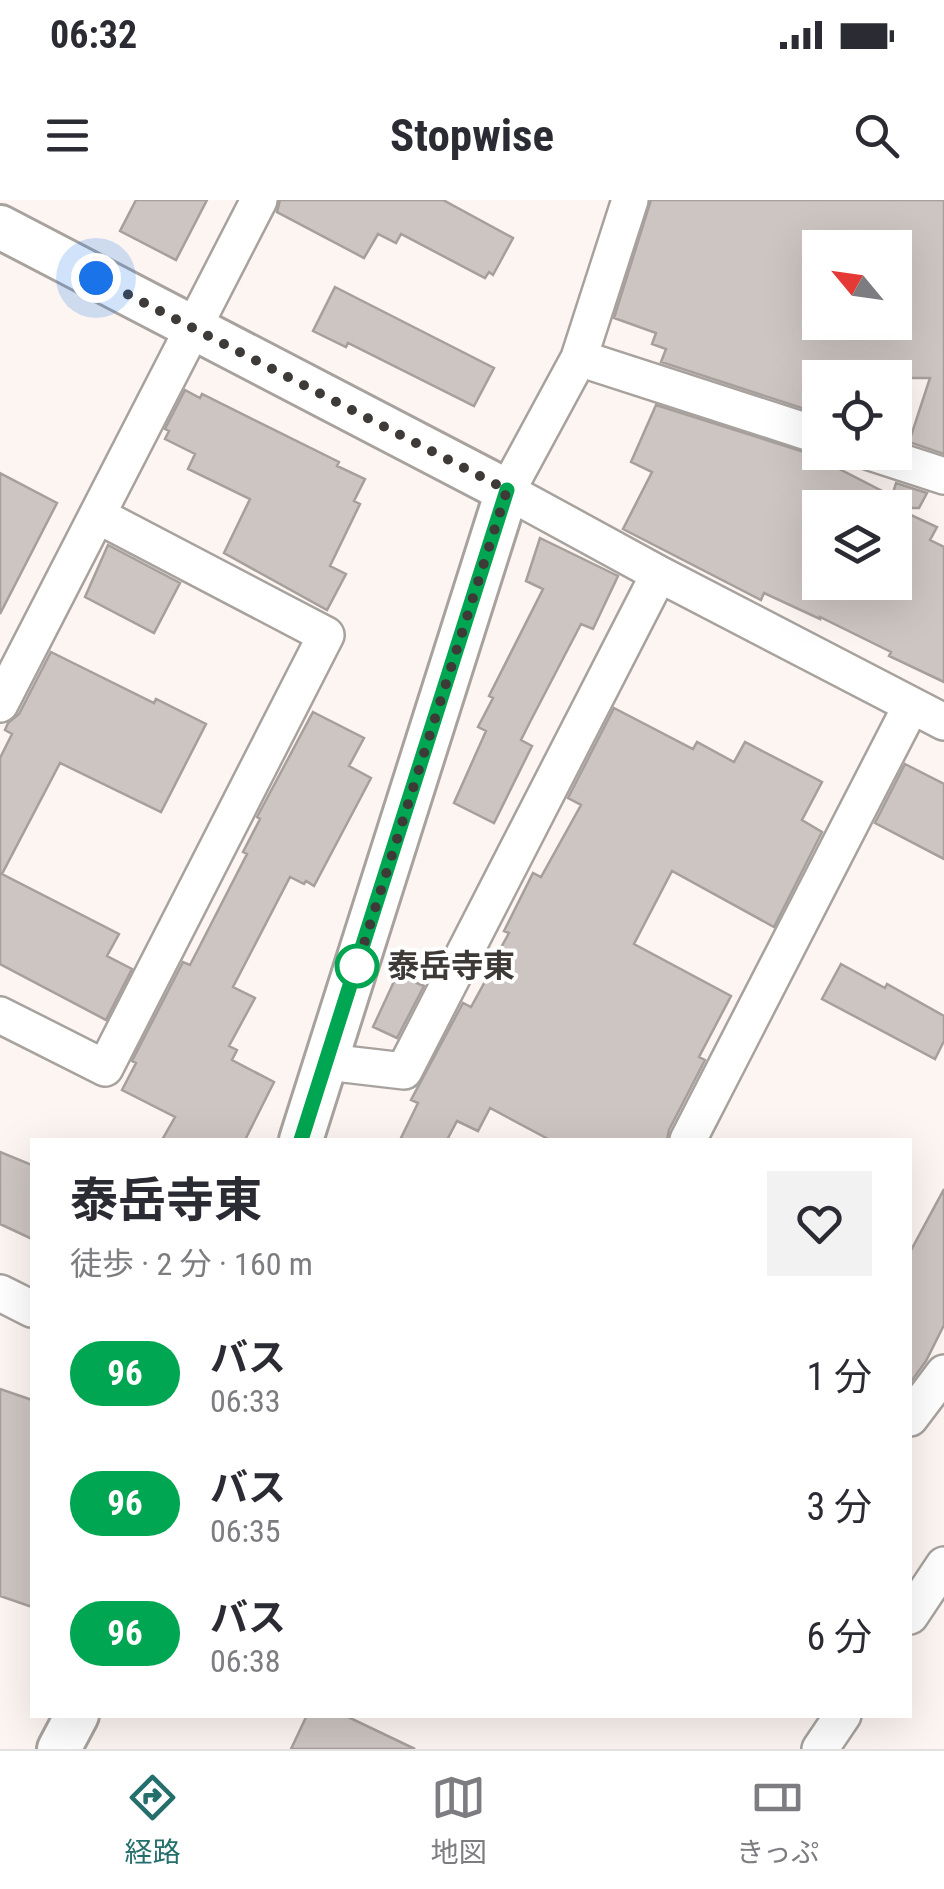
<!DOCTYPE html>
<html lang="ja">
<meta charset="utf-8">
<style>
body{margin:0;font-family:"Roboto Condensed","Noto Sans JP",sans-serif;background:#f2f2f3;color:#2b2b33;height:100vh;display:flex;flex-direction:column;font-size:38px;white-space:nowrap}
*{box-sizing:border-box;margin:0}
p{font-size:32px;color:#7c7c81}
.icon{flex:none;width:55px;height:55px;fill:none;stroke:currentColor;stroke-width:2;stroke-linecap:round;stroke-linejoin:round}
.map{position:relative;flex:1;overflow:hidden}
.drawer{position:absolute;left:30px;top:938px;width:882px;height:580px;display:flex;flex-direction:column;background:#fff;border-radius:0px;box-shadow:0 10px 40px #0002}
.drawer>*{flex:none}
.badge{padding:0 20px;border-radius:32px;font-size:35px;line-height:65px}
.needle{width:65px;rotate:299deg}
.fabs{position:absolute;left:802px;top:30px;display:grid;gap:20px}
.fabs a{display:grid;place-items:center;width:110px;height:110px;border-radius:0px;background:#fff;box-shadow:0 10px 40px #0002;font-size:50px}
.you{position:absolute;width:50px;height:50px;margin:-25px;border:8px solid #fff;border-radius:50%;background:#1a73e8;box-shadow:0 0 0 15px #1a73e833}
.map>.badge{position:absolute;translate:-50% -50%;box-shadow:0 0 0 5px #fff}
.round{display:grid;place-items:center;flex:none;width:105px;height:105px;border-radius:0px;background:#f2f2f3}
.headline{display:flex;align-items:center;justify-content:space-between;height:170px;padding:0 40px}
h1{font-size:48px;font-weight:700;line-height:75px}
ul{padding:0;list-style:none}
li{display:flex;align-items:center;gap:30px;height:130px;padding:0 40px}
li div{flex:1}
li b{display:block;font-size:38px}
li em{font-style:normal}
li .badge{min-width:110px;font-weight:700;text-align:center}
.status{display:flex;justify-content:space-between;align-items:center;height:70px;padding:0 50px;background:#fff;direction:ltr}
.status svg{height:28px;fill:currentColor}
header{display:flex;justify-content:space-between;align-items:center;height:130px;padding:0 40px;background:#fff;font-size:45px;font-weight:700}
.tab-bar{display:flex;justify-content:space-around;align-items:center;height:140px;border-top:2px solid #e1e1e2;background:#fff;font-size:28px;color:#7c7c81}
.tab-bar a{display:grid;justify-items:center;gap:5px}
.tab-bar .selected{color:#246f6c}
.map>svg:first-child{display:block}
.building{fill:#ccc5c1;stroke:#a69f9b;stroke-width:2.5;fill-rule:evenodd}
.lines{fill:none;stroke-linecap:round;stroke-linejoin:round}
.minor-casing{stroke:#a8a29e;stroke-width:40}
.tertiary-casing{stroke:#a8a29e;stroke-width:48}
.minor{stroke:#fff;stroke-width:35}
.tertiary{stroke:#fff;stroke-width:42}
.line-casing{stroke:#fff;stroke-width:22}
.line{stroke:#00a651;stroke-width:15}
.walk{stroke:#3d3a38;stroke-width:10;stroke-dasharray:0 18}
.stop-dot{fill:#fff;stroke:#00a651;stroke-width:5}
.labels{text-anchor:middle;stroke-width:8;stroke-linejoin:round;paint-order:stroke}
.stop-label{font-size:32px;font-weight:bold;fill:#3d3a38;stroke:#fff;text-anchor:start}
</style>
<div class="status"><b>06:32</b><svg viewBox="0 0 49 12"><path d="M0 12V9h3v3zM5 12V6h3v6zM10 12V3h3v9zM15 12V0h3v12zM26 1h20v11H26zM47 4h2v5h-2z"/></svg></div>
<header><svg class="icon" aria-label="menu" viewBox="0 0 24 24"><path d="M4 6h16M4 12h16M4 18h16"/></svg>Stopwise<svg class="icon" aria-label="search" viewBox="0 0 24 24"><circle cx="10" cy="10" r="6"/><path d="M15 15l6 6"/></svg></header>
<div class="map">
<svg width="944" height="1549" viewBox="0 0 944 1549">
<rect width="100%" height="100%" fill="#fcf5f1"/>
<!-- building -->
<path class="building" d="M136,0H207L176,60L120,31Z
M280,0H443L513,38L493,75L489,72L485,78L401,34L396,43L378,34L364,58L277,12Z
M651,0H944V254L909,242L930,178H820V214L661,162L666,149L652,144L656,133L614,118ZM820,48H895V122H820Z
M335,87L494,168L474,206L348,143L346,147L313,131Z
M185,190L200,198L202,194L339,262L337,266L365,279L354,301L360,304L330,366L346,374L327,410L224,353L250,299L188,269L195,254L165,239L169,231L165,229Z
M656,205L820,257V259L892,296L896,283L927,293L919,308H896L937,327L930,340L944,347V482L889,456L891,452L820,417V419L764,393L761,400L623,329L652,272L631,262ZM820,308H895V382H820Z
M0,273L57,303L0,414Z
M540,338L618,376L593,429L581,424L530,522L521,540L532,546L494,623L454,603L486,531L478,527L493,498L489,496L543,389L526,381Z
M108,345L180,383L154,433L85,397Z
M51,452L154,503L156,499L206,524L161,612L60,563L2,674L119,734L107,756L132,769L106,820L0,764V558L12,534L5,530L8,523L19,514Z
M614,508L693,549L697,542L734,562L745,542L822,582L802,620L822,632L774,727L672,671L634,744L731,796L699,857L705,860L669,930L667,940H550L490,908L478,931L457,921L447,940H400L418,903L411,900L463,803L471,807L500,754L498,753L509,733L504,731L533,673L541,677L581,605L568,598Z
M313,512L364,538L349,566L371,578L314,686L306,681L304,684L290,677L233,787L255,798L229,846L237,850L232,860L274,882L245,940H162L175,917L122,890L136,863L132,861L183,762L190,765L247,654L243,652L260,619L257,617Z
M905,564L944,584V659L875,623Z
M841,764L885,788L887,784L944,816V841L935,859L822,799Z
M397,775L424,786L397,838L373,827Z
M0,952L32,965V1039L0,1024Z
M944,989V1125L926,1161L910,1183V1052Z
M0,1189L32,1200V1407L0,1396Z
M307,1515H344L415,1549H291Z"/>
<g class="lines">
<!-- minor casing -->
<g class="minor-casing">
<path id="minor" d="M630,0L579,158L507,291L659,374L944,522
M579,158L820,236
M870,252L944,276
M0,504L259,0
M0,815L105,868L326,435L97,315
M327,862L404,871L659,374
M688,940L911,506
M0,1093L32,1109
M910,1218L944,1173
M910,1416L944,1365
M820,1549L843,1515"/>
</g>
<!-- tertiary casing -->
<g class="tertiary-casing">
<path id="tertiary" d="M0,27L507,291L301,940
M59,1549L77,1515"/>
</g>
<!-- minor -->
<use href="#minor" class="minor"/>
<!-- tertiary -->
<use href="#tertiary" class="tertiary"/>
</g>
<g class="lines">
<!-- line casing -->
<g class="line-casing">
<path id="line" d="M301,940L507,290"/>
</g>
<!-- line -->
<use href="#line" class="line"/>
<!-- walk -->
<path class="walk" d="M96,78L507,290L357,766"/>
</g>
<!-- markers -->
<circle class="stop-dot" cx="357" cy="766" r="20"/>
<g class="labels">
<!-- stop labels -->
<g class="stop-label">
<text x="387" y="777">泰岳寺東</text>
</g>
</g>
</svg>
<div class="fabs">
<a><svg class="needle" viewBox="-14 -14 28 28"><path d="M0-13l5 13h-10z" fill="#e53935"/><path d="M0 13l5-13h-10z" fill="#7c7c81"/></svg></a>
<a><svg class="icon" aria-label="locate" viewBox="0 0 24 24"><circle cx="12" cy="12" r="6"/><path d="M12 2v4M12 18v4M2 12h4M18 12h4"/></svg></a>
<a><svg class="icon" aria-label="layers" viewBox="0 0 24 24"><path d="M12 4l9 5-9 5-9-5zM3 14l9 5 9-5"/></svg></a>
</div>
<div class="you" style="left:96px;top:78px"></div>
<section class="drawer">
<div class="headline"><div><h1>泰岳寺東</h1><p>徒歩 · 2 分 · 160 m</p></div><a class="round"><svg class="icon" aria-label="heart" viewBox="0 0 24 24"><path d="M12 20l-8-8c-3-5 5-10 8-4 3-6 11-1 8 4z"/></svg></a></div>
<ul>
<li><span class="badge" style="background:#00a651;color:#fff">96</span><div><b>バス</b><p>06:33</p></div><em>1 分</em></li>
<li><span class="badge" style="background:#00a651;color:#fff">96</span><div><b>バス</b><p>06:35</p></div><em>3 分</em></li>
<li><span class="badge" style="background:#00a651;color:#fff">96</span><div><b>バス</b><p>06:38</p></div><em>6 分</em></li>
</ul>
</section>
</div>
<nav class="tab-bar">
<a class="selected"><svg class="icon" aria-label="directions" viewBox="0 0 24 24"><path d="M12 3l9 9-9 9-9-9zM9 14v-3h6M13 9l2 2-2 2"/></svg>経路</a>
<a><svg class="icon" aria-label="map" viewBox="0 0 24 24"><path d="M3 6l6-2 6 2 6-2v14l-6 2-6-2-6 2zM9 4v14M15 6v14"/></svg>地図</a>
<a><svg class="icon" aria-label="tickets" viewBox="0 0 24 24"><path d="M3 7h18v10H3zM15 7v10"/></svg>きっぷ</a>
</nav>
